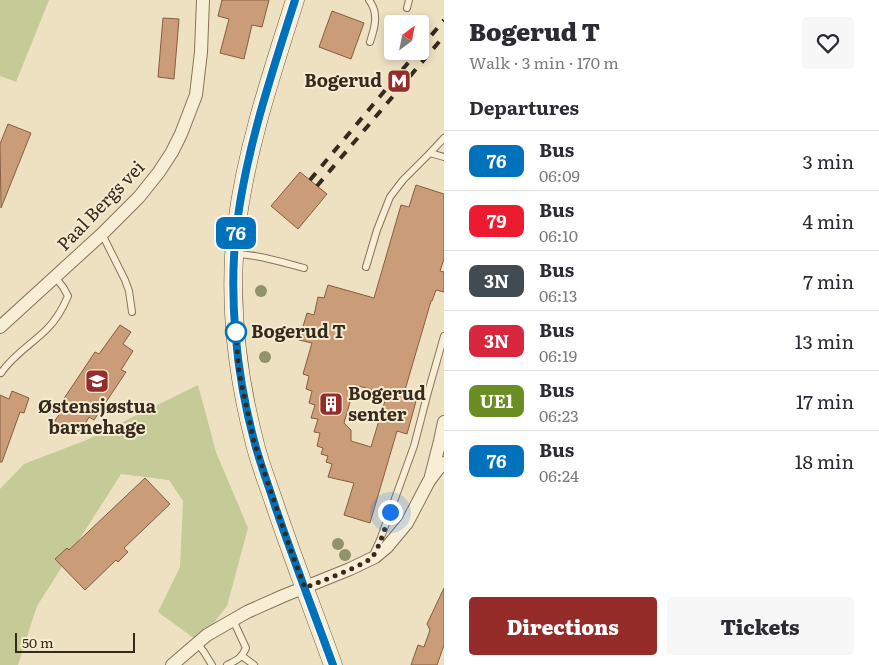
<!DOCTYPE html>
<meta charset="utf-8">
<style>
body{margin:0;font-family:Literata,serif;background:#f7f7f7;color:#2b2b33;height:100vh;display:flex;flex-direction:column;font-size:19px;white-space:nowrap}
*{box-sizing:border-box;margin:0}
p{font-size:16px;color:#7c7c81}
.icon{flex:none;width:28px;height:28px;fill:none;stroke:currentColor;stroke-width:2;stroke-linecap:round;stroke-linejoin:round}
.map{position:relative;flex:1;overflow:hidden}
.side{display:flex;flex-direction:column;background:#fff;width:435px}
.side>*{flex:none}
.badge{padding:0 10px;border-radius:8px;font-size:18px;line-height:32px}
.needle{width:32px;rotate:32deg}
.buttons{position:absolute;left:384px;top:15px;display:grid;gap:10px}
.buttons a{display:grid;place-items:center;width:45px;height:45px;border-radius:5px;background:#fff;box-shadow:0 2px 8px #0003;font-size:25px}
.scale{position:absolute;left:15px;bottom:12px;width:120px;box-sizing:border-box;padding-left:5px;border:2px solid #372a1d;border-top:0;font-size:14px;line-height:18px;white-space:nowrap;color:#372a1d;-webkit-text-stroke:4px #f5ebd1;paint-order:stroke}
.you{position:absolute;width:25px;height:25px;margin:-12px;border:4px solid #fff;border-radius:50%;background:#1a73e8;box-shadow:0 0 0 8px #1a73e833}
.map>.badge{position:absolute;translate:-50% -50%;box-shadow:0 0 0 2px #fff}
h2{padding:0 25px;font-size:19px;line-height:45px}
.round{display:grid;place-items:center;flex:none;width:52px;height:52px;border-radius:5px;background:#f7f7f7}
.summary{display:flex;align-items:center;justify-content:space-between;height:85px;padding:0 25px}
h1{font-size:24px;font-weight:800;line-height:38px}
.primary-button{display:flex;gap:10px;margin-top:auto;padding:10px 25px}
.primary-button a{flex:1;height:58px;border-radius:5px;background:#952c2a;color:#fff;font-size:20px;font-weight:800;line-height:58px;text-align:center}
.primary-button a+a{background:#f7f7f7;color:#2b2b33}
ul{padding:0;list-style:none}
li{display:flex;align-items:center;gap:15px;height:60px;padding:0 25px;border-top:1px solid #e1e1e2}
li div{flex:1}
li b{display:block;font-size:19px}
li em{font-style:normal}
li .badge{min-width:55px;font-weight:700;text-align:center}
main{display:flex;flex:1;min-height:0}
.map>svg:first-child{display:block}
.green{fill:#c4cb96}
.building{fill:#cb9c78;stroke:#855d40;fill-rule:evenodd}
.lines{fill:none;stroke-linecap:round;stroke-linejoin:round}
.service-casing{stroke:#877259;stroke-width:8}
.minor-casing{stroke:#877259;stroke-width:14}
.secondary-casing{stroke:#68543d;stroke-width:19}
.service{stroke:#f8eed5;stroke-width:6}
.minor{stroke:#f8eed5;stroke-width:12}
.secondary{stroke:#f8eed5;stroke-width:18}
.rail{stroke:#372a1d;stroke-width:4;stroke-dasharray:9 9;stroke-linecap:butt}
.tree{fill:#91936b}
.line-casing{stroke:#fff;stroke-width:11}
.line{stroke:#0072bc;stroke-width:8}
.walk{stroke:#372a1d;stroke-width:5;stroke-dasharray:0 9}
.stop-dot{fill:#fff;stroke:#0072bc;stroke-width:2.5}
.labels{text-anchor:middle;stroke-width:4;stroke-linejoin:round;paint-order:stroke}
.poi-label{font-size:18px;font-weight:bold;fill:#372a1d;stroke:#f5ebd1;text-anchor:end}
.street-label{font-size:18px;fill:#372a1d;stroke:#f5ebd1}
.stop-label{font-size:18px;font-weight:bold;fill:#372a1d;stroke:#f5ebd1;text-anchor:start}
</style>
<main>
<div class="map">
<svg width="444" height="665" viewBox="0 0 444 665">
<rect width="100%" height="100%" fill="#ede1c2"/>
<!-- green -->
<path class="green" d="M0,0H49L16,82L0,76Z
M198,385L216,452L248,528L227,606L199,642L158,612L180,567L183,501L169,480L121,474L37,606L18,665H0V489L24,464L84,441Z"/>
<!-- building -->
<path class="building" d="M222,0H269L262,27L252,25L244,59L220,53L229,19L218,16Z
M332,11L364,23L351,59L319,47Z
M163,18L179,19L174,79L158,77Z
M8,124L31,133L1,208L0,144Z
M300,172L327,194L298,229L271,206Z
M416,185L444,194V259L440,271L444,272V292L436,290L432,301H431L405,390L418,394L407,434L397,431L370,523L344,515L354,483L328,477L332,464L326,462L328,456L321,454L323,448L317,446L320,433L314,432L318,419L311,418L315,405L309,403L312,391L306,389L309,376L303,374L312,343L299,340L307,313L314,315L318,297L324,298L328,285L374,298L401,205L409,207ZM355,385L387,394L371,447L351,441V430L344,423Z
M120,325L131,332L123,344L133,351L121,370L126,372L94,420L89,417L81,431L69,432L54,422L67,403L63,400L95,352L99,354Z
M12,391L29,398L24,413L20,412L2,462H0V395L9,399Z
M145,478L170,504L124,548L128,552L118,562L116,560L85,590L55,559L67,548L69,550Z
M444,588V645L437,665H411L418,645L424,647L430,630L427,624Z"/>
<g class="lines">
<!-- service casing -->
<g class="service-casing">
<path id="service" d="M369,0C379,13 375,27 370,42
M407,8L409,0
M430,153L444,138
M102,234L125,280L129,291L132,312
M236,254C260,255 281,262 304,268
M366,267L377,230L390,197L403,180L430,153L444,157
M1,373C13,355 32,344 47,329C56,320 63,308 68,296L63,287L55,277
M374,553L380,540L414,446L428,392L444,336
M197,643L204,652L212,665
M242,656L254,665
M227,665C237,660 241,659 246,648L233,620"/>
</g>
<!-- minor casing -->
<g class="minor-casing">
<path id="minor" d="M0,327L102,234L139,197L159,172L172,152L181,134L196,95L201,52L203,0
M431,476L440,441L444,422
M172,665L207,635L247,612L283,596L350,569L375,557L387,547L407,523L429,481L438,469L444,463"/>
</g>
<!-- secondary casing -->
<g class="secondary-casing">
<path id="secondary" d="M295,0C272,73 247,146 237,223C228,296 236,370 254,440C259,462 268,484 275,505C293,559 314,612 333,665"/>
</g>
<!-- service -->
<use href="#service" class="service"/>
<!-- minor -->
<use href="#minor" class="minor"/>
<!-- secondary -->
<use href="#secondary" class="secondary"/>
<!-- rail -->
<path class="rail" d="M420,49L444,20
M310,180L418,51
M317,186L444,36"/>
</g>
<!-- trees -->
<g class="tree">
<circle cx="261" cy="291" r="6"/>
<circle cx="260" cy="332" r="6"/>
<circle cx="265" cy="357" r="6"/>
<circle cx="338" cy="544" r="6"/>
<circle cx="345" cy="555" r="6"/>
</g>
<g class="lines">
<!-- line casing -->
<g class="line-casing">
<path id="line" d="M295,0C272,73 247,146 237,223C228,294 236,375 255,444C261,466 269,487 276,509C294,561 314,613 333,665"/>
</g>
<!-- line -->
<use href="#line" class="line"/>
<!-- walk -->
<path class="walk" d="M236,332L235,324L239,372L254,442L292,554L305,588C318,582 367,565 373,556C380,546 386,525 390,512"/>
</g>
<!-- icons -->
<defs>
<g id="metro-square" transform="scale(1.25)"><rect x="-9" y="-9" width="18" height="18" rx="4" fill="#952c2a" stroke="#f5ebd1"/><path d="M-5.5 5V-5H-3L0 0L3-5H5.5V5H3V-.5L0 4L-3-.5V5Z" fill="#fff"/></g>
<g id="school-square" transform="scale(1.25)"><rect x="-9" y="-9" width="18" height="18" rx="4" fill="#952c2a" stroke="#f5ebd1"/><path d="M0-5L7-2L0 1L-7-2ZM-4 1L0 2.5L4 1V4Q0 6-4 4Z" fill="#fff"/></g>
<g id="building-square" transform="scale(1.25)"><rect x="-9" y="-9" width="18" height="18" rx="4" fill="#952c2a" stroke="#f5ebd1"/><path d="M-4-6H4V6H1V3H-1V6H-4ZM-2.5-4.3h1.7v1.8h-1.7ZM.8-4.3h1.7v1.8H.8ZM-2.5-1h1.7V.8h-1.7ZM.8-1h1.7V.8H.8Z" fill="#fff"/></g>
</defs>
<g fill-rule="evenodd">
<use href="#metro-square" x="399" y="81"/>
<use href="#school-square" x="97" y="381"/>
<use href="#building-square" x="331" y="404"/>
</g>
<!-- markers -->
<circle class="stop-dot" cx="236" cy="332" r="10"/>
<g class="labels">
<!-- poi labels -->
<g class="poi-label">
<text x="382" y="87">Bogerud</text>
<text x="348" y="400" text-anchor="start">Bogerud<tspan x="348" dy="21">senter</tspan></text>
<text x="97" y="413" text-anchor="middle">Østensjøstua<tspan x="97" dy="21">barnehage</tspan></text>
</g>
<!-- street labels -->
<g class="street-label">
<text transform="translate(101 206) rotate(-46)" y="6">Paal Bergs vei</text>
</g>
<!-- stop labels -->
<g class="stop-label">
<text x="251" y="338">Bogerud T</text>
</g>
</g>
</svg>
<div class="buttons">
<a><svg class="needle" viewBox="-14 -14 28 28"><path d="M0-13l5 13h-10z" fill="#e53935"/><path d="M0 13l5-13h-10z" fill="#7c7c81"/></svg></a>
</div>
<div class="scale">50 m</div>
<div class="you" style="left:390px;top:512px"></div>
<b class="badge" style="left:236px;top:233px;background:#0072bc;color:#fff">76</b>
</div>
<section class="side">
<div class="summary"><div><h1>Bogerud T</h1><p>Walk · 3 min · 170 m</p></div><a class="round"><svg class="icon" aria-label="heart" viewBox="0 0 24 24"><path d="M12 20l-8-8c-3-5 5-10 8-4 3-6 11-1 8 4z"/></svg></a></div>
<h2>Departures</h2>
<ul>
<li><span class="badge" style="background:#0072bc;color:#fff">76</span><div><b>Bus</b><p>06:09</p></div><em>3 min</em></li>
<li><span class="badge" style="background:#ed1b2f;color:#fff">79</span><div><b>Bus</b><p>06:10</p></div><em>4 min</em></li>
<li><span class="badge" style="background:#424a52;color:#fff">3N</span><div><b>Bus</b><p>06:13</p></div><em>7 min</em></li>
<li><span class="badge" style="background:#d7263d;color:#fff">3N</span><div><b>Bus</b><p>06:19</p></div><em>13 min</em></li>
<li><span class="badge" style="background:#6b8e23;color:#fff">UE1</span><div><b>Bus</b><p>06:23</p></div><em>17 min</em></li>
<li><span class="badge" style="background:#0072bc;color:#fff">76</span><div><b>Bus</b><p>06:24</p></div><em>18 min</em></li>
</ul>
<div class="primary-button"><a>Directions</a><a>Tickets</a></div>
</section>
</main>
